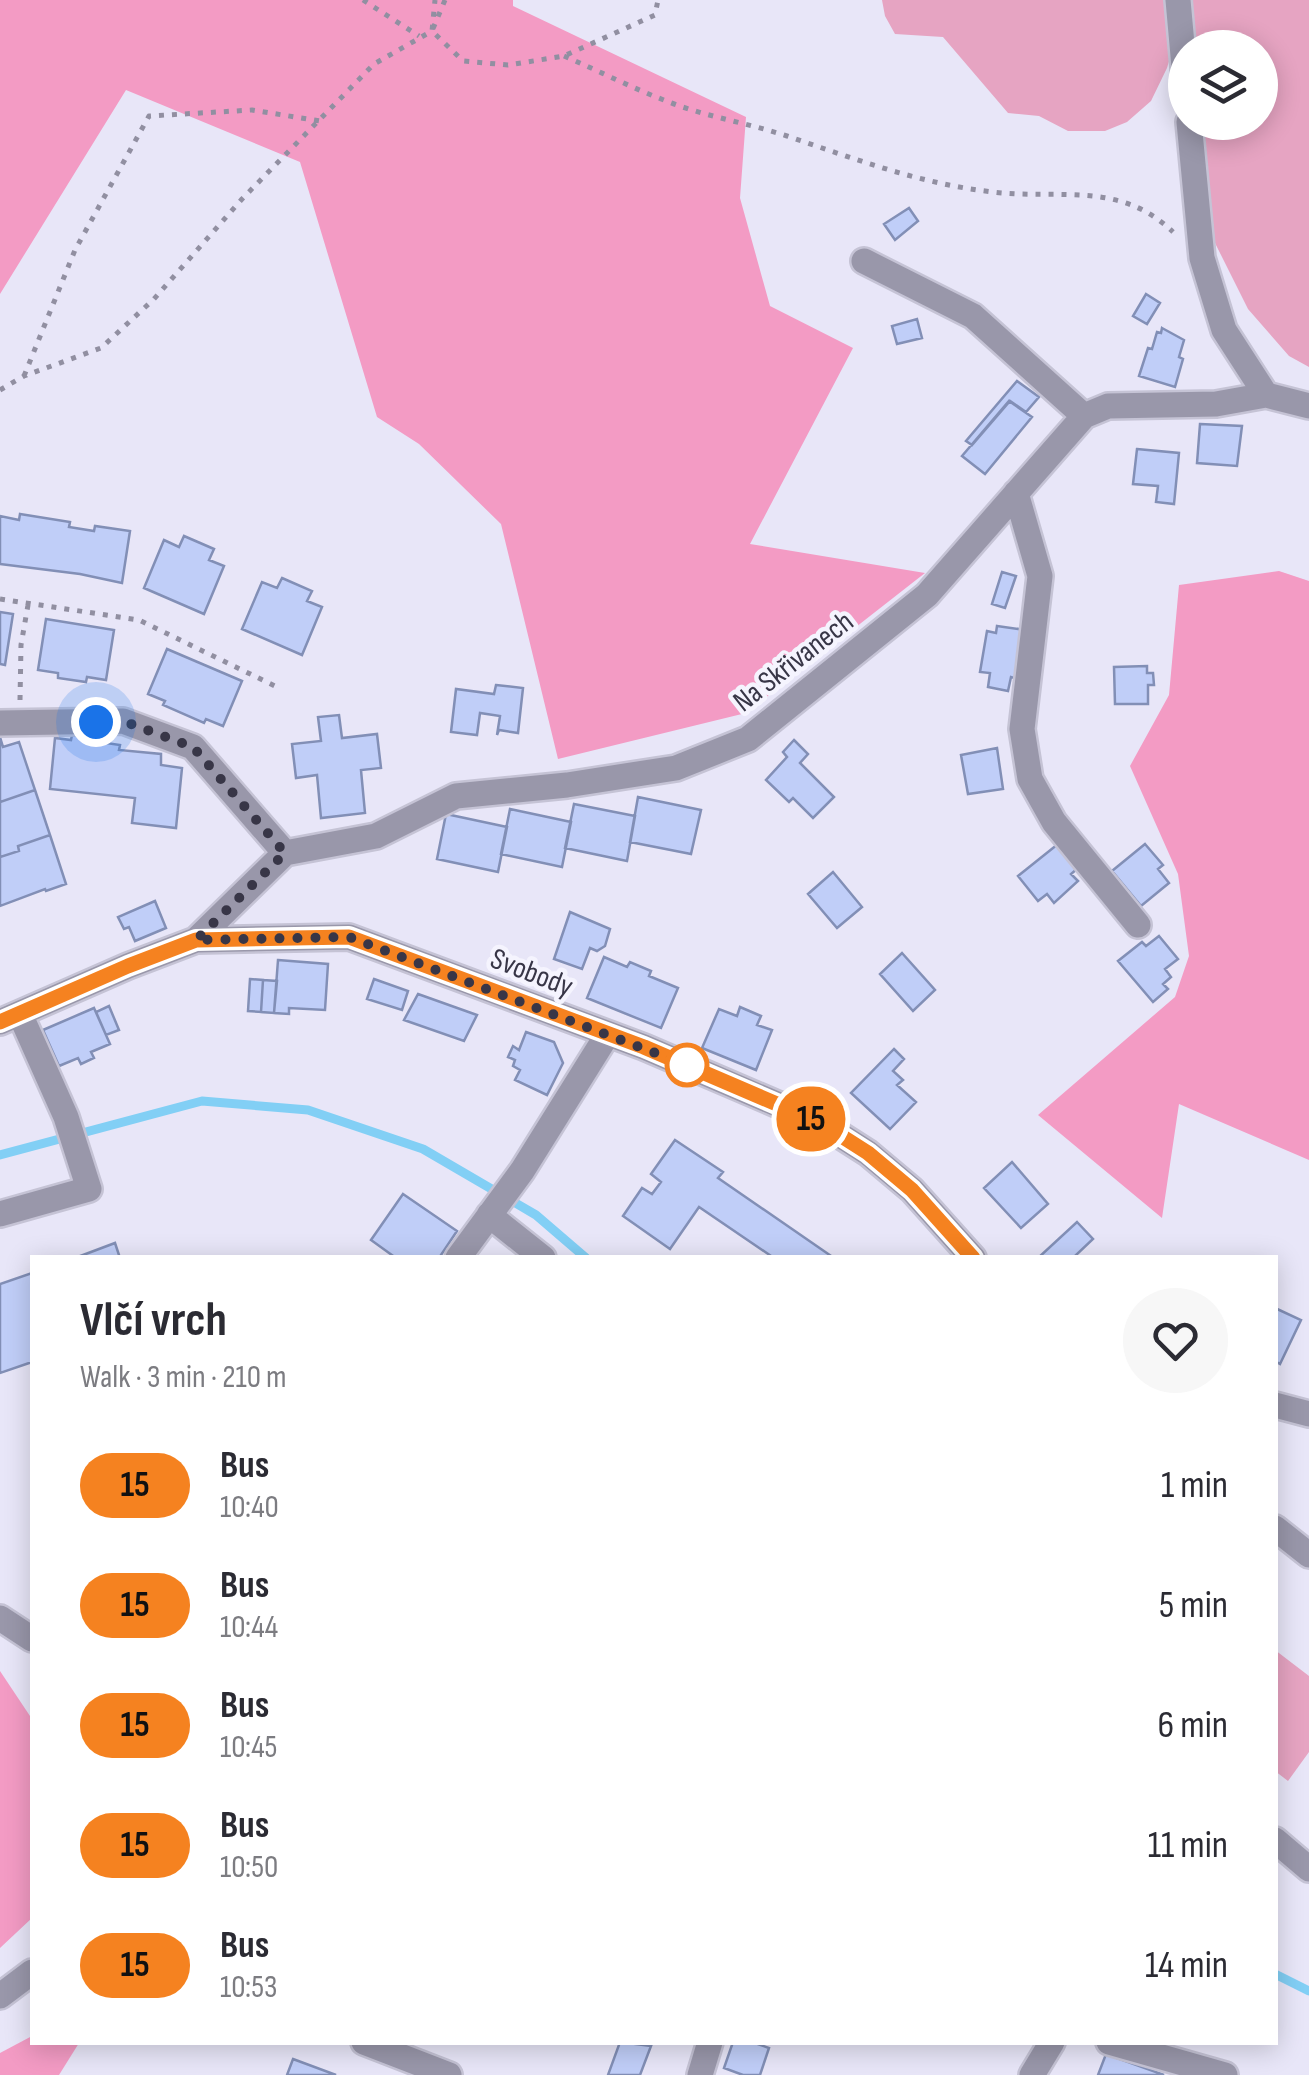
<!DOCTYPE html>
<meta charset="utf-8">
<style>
body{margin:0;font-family:"Sofia Sans Condensed",sans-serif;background:#f7f7f7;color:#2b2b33;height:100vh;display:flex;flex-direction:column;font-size:38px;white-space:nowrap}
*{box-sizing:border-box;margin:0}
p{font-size:32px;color:#7c7c81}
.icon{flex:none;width:55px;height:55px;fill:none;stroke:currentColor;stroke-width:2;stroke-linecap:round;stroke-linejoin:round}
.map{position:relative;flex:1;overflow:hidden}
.side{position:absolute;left:30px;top:1255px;width:1248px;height:790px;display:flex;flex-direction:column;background:#fff;border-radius:0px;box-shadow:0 5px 25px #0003}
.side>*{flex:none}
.badge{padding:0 20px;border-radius:32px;font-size:35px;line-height:65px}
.fabs{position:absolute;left:1168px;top:30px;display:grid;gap:20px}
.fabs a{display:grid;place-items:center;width:110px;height:110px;border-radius:50%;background:#fff;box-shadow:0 5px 25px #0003;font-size:50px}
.you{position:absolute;width:50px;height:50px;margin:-25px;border:8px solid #fff;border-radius:50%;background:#1a73e8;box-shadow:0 0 0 15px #1a73e833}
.map>.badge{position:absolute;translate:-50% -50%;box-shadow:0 0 0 5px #fff}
.round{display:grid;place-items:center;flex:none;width:105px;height:105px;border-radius:52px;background:#f7f7f7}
.headline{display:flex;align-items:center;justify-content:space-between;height:170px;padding:0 50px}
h1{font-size:48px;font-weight:700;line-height:75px}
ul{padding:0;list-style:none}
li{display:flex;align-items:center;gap:30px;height:120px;padding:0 50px}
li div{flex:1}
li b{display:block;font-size:38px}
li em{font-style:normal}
li .badge{min-width:110px;font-weight:700;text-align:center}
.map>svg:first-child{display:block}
.green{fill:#e6a4c2}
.forest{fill:#f39bc4}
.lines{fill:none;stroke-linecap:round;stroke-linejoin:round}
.stream{stroke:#82cff5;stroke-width:9}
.building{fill:#c0cef8;stroke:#828fb6;stroke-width:2.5}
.minor-casing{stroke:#c5c3d5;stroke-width:30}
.path{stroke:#918fa1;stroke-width:5;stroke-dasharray:5 8;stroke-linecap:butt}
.minor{stroke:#9997aa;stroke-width:25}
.line-casing{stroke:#fff;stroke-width:22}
.line{stroke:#f58220;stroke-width:15}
.walk{stroke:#383647;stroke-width:10;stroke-dasharray:0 18}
.stop-dot{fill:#fff;stroke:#f58220;stroke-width:5}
.labels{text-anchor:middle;stroke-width:9;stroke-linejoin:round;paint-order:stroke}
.street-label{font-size:30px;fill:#383647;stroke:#f5f4fe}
</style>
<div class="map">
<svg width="1309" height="2075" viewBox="0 0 1309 2075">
<rect width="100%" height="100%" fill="#e8e6f8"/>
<!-- green -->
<path class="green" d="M882,0H1173V48L1167,68L1151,101L1127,122L1105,131H1068L1039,116L1008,113L943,37L895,34L885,16Z
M1191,0H1309V367L1289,356L1248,309L1215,243L1203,123L1260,122V48L1196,47Z
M1275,1650L1309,1676V1752L1288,1781L1275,1771Z"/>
<!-- forest -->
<path class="forest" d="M0,0H513V6L746,117L740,198L770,306L853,348L750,544L925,573L746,713L558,759L501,524L419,444L377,417L300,162L126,90L0,294Z
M1279,571L1309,581V1160L1179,1104L1162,1218L1038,1115L1175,997L1189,956L1178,874L1130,766L1169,695L1179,585Z
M0,1671L32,1719V1918L0,1948Z
M32,2036V2042L79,2043L59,2075H0V2053Z"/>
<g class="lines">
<!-- stream -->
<path class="stream" d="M0,1155L202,1101L308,1110L423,1149L536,1215L586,1258
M1275,1974L1309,1991"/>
</g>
<!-- building -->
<path class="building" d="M909,208L918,221L895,240L884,224Z
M1146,294L1160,303L1147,324L1133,316Z
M917,319L922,338L897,344L892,326Z
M1162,328L1184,340L1179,357L1183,359L1175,387L1139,376L1148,348L1152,349L1157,332L1161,333Z
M1017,381L1039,397L1026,412L1010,401L972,445L966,441Z
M1009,401L1032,417L985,474L962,456Z
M1200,424L1242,426L1237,466L1197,463Z
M1137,449L1179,453L1174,504L1156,502L1158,486L1133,484Z
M20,514L70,522L69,527L94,531L95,526L130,531L122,583L80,574L0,564V516L19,520Z
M184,536L214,549L209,560L224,566L204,614L144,588L164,540L179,547Z
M1002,572L1016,576L1005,608L992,604Z
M282,578L312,591L307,601L322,607L302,655L242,629L262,582L277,588Z
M0,612L13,614L5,665L0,664Z
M46,619L114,630L106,680L87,677L86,682L58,678V673L38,670Z
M997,626L1026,630L1018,679L1011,677L1008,691L988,687L990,673L980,672L987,631L996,633Z
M167,649L242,681L223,726L206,719L204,723L163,705L165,701L148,694Z
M1147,666V673H1153L1154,685H1148V704H1115L1114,667Z
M496,685L523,688L518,733L499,730L497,735L500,716L480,713L477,735L451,732L456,689L494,694Z
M339,715L342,738L377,734L381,768L361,770L365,813L321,818L317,775L296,778L292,744L321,741L318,717Z
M72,735L99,738V742L120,745L119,750L161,754V765L182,768L176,828L132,823L135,798L50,789L55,738L71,740Z
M0,737L3,747L19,742L35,790L0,802Z
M794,740L808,754L800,763L834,797L813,818L793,798L789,802L766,780L787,757L783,752Z
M997,748L1003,789L968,794L961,755Z
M35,790L50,835L18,846L19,851L0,857V802Z
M638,797L701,810L691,854L630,842Z
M574,804L635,816L627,861L565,848Z
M510,809L571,822L562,867L501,854Z
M446,814L507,827L498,872L437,859Z
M50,835L66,884L46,891L45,889L0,906V857L19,851L18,846Z
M1058,844L1078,868L1071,874L1078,881L1054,903L1047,894L1038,901L1018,876Z
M1145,844L1163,865L1158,869L1169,883L1141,906L1112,871Z
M833,872L862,907L837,928L808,894Z
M155,901L166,928L135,941L129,927L124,929L118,917Z
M570,912L610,929L605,946L597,951L590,948L582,969L554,959Z
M1159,936L1178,959L1165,969L1171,977L1163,984L1168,989L1153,1002L1118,961L1142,942L1146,946Z
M902,953L935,990L913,1011L880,974Z
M604,957L627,967L630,962L651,971L649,976L678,988L661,1028L587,998Z
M278,960L328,964L325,1010L289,1008V1014L274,1013Z
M250,979L263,980L261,1012L248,1011Z
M374,979L408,991L402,1010L367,999Z
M263,980L277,981L274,1013L261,1012Z
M418,994L477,1015L464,1041L404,1020Z
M109,1006L119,1030L106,1035L96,1012Z
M740,1007L761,1016L757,1025L772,1030L756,1070L702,1048L719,1009L737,1016Z
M94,1008L110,1044L91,1052L94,1058L81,1064L78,1058L59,1066L43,1030Z
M526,1032L554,1042L563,1063L547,1095L515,1080L520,1070L513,1066L515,1060L508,1057L513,1046L519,1050Z
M894,1049L904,1059L893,1071L903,1080L897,1085L916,1102L890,1129L851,1093Z
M675,1140L723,1172L718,1178L834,1258H774L699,1207L670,1249L623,1216L642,1188L652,1194L661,1182L651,1174Z
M1012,1162L1048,1204L1021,1228L984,1188Z
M403,1194L457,1231L439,1258H396L371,1240Z
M1077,1222L1093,1239L1076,1255L1079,1258H1038Z
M115,1243L120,1258H75Z
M32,1273V1362L0,1373V1284Z
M1275,1308L1301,1320L1280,1364L1275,1361Z
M620,2042L651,2046L640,2075H608Z
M733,2042H752L769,2048L760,2075H743L724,2068Z
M1106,2054L1164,2075H1098Z
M293,2059L336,2075H287Z"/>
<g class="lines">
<!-- minor casing -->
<g class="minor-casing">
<path id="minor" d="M1178,0L1185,78
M1189,122L1202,258L1224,330L1266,395
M864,261L973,316L1084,416
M1016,493L1040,576L1022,729L1030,779L1054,822L1138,925
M0,723L123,721L193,747L285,853
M196,940L285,853L376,836L456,796L567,785L676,768L748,739L927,595L1084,416L1108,406L1216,404L1266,395L1309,406
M0,1022L128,966L196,940L349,937L644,1047L821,1123L868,1153L912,1190L973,1258
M0,1214L89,1189L66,1117L20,1014
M489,1215L543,1258
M458,1258L522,1171L607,1035
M1275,1405L1309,1414
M1275,1528L1309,1555
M0,1618L32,1639
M1275,1840L1309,1869
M0,1996L32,1972
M364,2042L449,2075
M1109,2042L1225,2075
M700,2075L710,2042
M1032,2075L1052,2042"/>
</g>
<!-- path -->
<path class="path" d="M363,0L419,36
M445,0L432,31L463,61L508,65L564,56L655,15L658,0
M564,56C599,71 634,89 669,102C707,117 748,123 787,136C855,159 921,184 993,192C1059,200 1119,180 1173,232
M24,376L75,250L149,116L252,110L320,121
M0,390L24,376L101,348L154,299L242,199L374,64L432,31L435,0
M0,599L139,620L277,687
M20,700L21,645L28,605"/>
<!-- minor -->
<use href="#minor" class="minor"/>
</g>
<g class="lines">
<!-- line casing -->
<g class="line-casing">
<path id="line" d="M0,1022L128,966L196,940L349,937L644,1047L821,1123L868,1153L912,1190L973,1258"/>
</g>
<!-- line -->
<use href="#line" class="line"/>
<!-- walk -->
<path class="walk" d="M96,722L123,721L193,747L285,853L196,940L349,937L687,1065"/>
</g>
<!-- markers -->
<circle class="stop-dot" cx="687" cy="1065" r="20"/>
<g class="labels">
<!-- street labels -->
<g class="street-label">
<text transform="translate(793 661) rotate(-38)" y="10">Na Skřivanech</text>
<text transform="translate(532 972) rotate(21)" y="10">Svobody</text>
</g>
</g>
</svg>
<div class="fabs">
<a><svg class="icon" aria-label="layers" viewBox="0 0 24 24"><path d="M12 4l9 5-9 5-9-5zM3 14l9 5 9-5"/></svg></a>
</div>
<div class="you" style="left:96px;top:722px"></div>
<b class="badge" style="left:811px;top:1119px;background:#f58220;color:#111">15</b>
<section class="side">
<div class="headline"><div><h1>Vlčí vrch</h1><p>Walk · 3 min · 210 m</p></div><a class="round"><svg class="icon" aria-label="heart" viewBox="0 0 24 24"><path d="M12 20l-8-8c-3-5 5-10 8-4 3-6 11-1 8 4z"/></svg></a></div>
<ul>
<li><span class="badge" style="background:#f58220;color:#111">15</span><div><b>Bus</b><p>10:40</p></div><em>1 min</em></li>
<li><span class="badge" style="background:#f58220;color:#111">15</span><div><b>Bus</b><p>10:44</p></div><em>5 min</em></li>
<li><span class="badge" style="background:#f58220;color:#111">15</span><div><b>Bus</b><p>10:45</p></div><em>6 min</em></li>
<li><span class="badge" style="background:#f58220;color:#111">15</span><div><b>Bus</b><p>10:50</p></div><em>11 min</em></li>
<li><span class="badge" style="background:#f58220;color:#111">15</span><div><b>Bus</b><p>10:53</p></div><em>14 min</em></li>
</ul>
</section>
</div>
